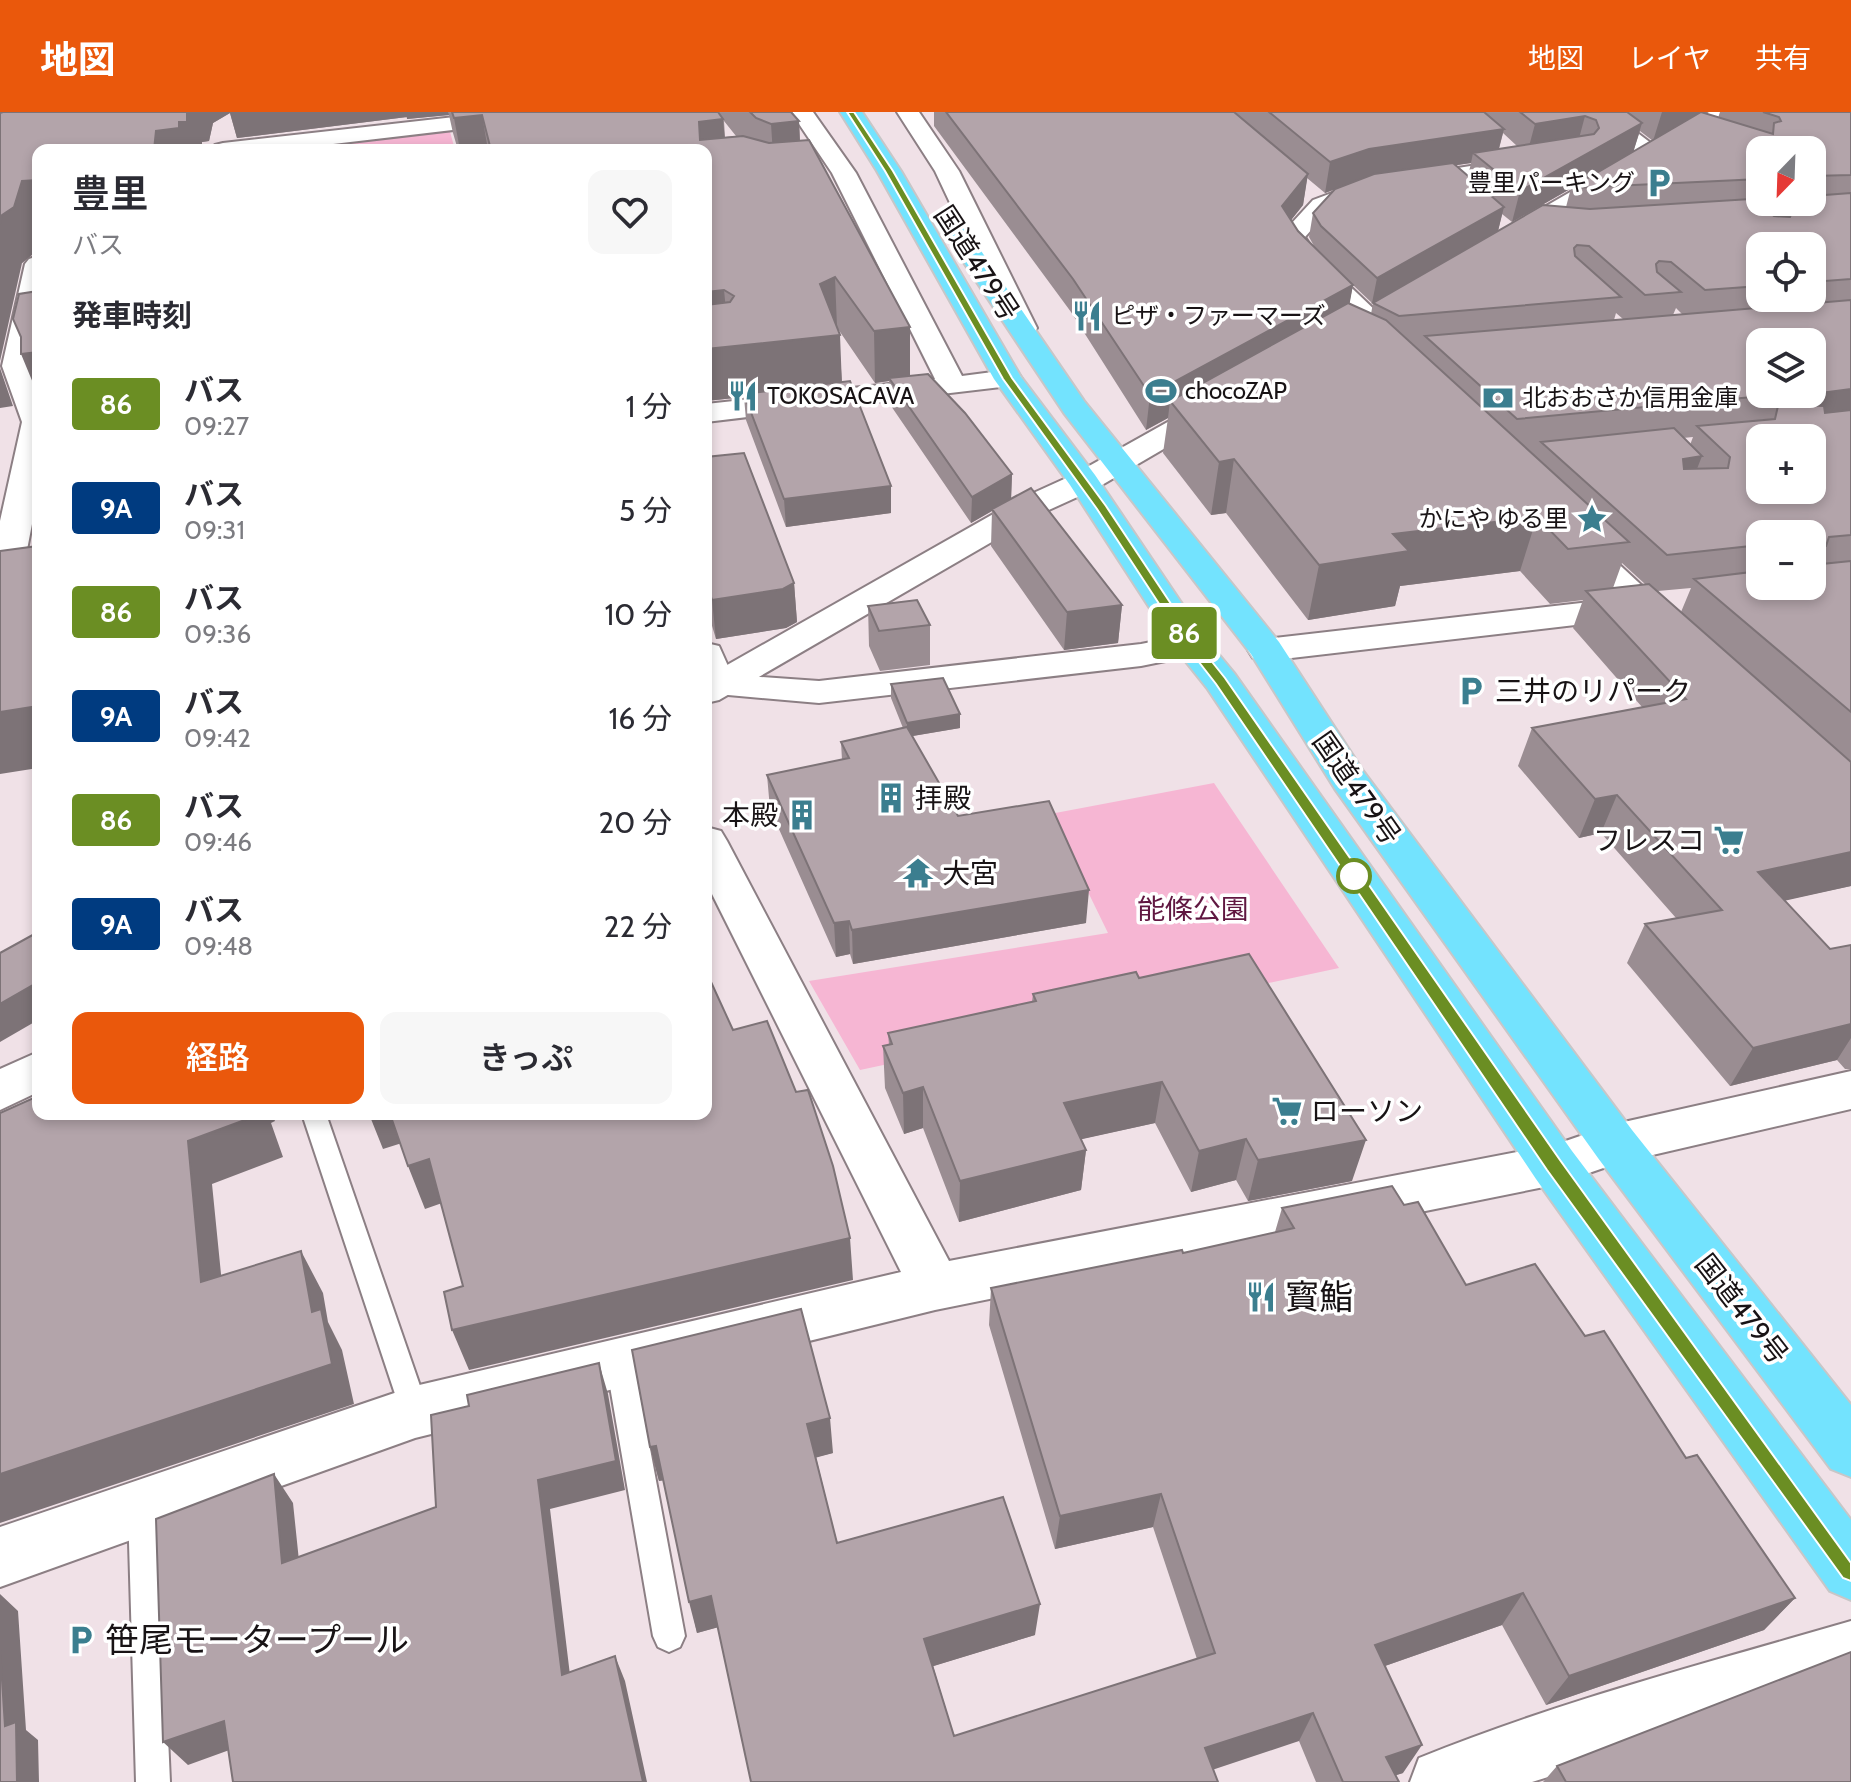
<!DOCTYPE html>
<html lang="ja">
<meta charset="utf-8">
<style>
body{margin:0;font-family:Cabin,"Noto Sans JP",sans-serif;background:#f7f7f7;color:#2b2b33;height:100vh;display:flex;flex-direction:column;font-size:30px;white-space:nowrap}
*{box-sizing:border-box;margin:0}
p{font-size:26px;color:#7c7c81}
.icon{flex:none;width:44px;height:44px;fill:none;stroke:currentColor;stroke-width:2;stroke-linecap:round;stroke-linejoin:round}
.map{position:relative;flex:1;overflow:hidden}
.drawer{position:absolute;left:32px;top:32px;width:680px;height:976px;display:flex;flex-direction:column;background:#fff;border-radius:16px;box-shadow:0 4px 12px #0003}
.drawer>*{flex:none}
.badge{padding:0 16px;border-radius:6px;font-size:28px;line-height:52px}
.needle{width:52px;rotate:203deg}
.buttons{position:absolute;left:1746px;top:24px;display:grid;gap:16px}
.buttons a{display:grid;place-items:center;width:80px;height:80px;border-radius:16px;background:#fff;box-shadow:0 4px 12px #0003;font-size:40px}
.map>.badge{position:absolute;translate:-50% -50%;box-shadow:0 0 0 4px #fff}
h2{padding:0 40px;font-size:30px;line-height:72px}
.round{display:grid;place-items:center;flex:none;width:84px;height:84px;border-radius:16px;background:#f7f7f7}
.head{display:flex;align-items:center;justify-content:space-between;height:136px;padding:0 40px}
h1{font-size:38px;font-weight:600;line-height:60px}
.cta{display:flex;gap:16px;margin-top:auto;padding:16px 40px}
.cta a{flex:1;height:92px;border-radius:16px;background:#ea580c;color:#fff;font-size:32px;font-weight:600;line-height:92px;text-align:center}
.cta a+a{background:#f7f7f7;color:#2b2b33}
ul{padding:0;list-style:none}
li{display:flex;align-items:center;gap:24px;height:104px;padding:0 40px}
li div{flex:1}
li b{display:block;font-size:30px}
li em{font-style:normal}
li .badge{min-width:88px;font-weight:700;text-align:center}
header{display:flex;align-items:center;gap:48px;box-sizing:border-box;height:112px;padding:0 40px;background:#ea580c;color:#fff}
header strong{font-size:38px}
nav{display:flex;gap:44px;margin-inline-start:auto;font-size:28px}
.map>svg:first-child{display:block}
.green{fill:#f6b6d3}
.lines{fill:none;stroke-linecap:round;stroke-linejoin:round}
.service-casing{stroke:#8c7f84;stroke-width:4}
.minor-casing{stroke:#8c7f84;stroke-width:4}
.tertiary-casing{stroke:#8c7f84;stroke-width:4}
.trunk-casing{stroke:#c8c6c7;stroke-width:4}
.service{fill:#fff;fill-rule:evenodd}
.minor{fill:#fff;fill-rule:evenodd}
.tertiary{fill:#fff;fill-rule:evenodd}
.trunk{fill:#73e3fe;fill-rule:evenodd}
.wall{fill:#9a8d92;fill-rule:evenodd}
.shaded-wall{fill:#7d7377}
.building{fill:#b3a4aa;stroke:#7d7377;stroke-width:2;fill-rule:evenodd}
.line{fill:#6b8e23;stroke:#fff;stroke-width:2}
.stop-dot{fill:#fff;stroke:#6b8e23;stroke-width:4}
.labels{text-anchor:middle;stroke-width:7;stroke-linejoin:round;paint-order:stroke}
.far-poi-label{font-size:24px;fill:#181315;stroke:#fff;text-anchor:start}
.street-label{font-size:28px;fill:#181315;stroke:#fff}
.poi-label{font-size:28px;fill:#181315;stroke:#fff;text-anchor:start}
.park-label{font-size:28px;fill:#601741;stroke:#fff}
.near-poi-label{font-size:34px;fill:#181315;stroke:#fff;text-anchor:start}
</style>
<header>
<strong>地図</strong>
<nav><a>地図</a><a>レイヤ</a><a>共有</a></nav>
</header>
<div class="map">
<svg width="1851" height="1670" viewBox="0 0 1851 1670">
<rect width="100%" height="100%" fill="#f0e1e7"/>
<!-- green -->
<path class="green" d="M449,16L455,38H246Z
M1214,671L1339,856L860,958L809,869L1108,821L1050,702Z"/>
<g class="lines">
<!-- service casing -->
<g class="service-casing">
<path id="service" d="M302,1002H326L429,1300L425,1309L415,1313L405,1309L401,1300Z
M620,1239L630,1242L634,1251L685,1524L680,1535L669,1540L658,1535L653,1524L606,1251L610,1242Z
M143,1382L153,1386L158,1396L170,1670H136L128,1396L133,1386Z"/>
</g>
<!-- minor casing -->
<g class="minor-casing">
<path id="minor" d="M499,0H567L556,6L282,38H212L215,33L223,31Z
M791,0H813L856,61L962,264L1008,258L1018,261L1022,267L1018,273L706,310V292L935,267L832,61Z
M897,0H919L959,59L1037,216L1033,222L1023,224L1013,222L1009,216L935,59Z
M1585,0H1610L1664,41L1661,46H1645Z
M1527,45L1535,47L1538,52L1535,57L1369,83L1329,98L1305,125L1314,140L1379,202L1383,208L1379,214H1359L1295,149L1280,124L1313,88L1356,72Z
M38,144V215L30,254L38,274V381L26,443L21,450L9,453L0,451V409L22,310L2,254L25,152L29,147Z
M1571,416L1583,419L1679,508L1684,516L1679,524C1658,529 1650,520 1635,506L1266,549L1253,546L1248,538L1253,530L1266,527L1616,487L1555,426L1559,419Z
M1192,522L1205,525L1210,533L1205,541L1141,554L819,591L706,581V531L719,534L732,563L819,569L1141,532Z
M706,715L721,719L727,729L949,1149L1554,1033L1615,1012L1851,959V997L1618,1051L1554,1073L935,1198L415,1326L0,1475V1415L415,1274L901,1160L706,770Z
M1851,1509V1571L1532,1670H1410L1419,1646C1559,1589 1707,1551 1851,1509Z"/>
</g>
<!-- tertiary casing -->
<g class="tertiary-casing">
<path id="tertiary" d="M1709,0H1735L1521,129H1503L1500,124L1503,119Z
M1217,285L1227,288L1232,294L1227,300L1095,377L1040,402L719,588L706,591V565L1018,388L1073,363L1207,288Z
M38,940V980L0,998V957Z"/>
</g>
<!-- trunk casing -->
<g class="trunk-casing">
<path id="trunk" d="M840,0H862L901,59L1021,265L1095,363L1205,526L1234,561L1572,1039L1851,1408V1488L1830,1479L1536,1067L1207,576L1179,541L1070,373L994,267L877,59Z
M955,112L964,114L1084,289L1279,530L1363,659L1632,1018L1851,1293V1365L1831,1357L1598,1046L1335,677L1251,542L1064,301L943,119L946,114Z"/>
</g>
<!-- service -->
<use href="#service" class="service"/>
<!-- minor -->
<use href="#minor" class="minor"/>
<!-- tertiary -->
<use href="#tertiary" class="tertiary"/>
<!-- trunk -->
<use href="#trunk" class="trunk"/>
</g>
<!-- wall -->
<path class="wall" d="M0,0H792L799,9L800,29L910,215V264L1012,362L1011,387L1122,493L1118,531L1064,538L991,434L992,399L971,411L889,291V269L875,271L838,217L842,270L891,374V401L786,415L746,308L744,285L706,289V38H458L453,21L449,3L407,7V5L237,26L230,1L213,11L209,29L202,30V38H38V126L33,142L22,151ZM724,9L736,24L725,25Z
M934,0H1703L1702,1L1718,6L1720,0H1851V774L1785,788L1830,837L1851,833V957H1845L1837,948L1730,974L1627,851L1645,812L1676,806L1601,721L1579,726L1518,654L1532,616L1642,595L1573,516L1583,488L1550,492L1520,459L1400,474L1395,494L1308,508L1226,401L1211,403L1163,341L1168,306L1146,318L1071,200L934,14ZM1640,19L1653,29L1633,40ZM1503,21L1517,34L1499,37ZM1760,38H1812V90H1760ZM1471,51L1468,64L1456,53ZM1307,66L1325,81L1335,77L1313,101L1309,125L1314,134L1298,119L1291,108L1303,93ZM1584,69L1571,76L1566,95L1373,191L1371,202L1349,192L1353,173L1372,191L1498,119L1502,102L1512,110ZM1760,134H1812V186H1760ZM1676,196L1682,202L1673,203ZM1616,201L1623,207L1614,208ZM1693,325L1690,333L1683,326ZM1760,422H1812V474H1760ZM1622,451L1645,472L1613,476ZM1691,476L1681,500L1658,479Z
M706,345L794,471L797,510L786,516L716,527L706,494Z
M868,494L930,513V553L880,559L869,534Z
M891,572L960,616L912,624L958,704L1086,811L853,852L850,842L836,845L770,697L767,663L842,648L841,630L903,616L891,586Z
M1139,866L1352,1069L1248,1089L1236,1068L1191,1080L1155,1011L1081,1027L1086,1038L1081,1078L959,1110L923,1016L904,1022L885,976L883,934L889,933L888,921L1032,890L1033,882Z
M1404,1093L1466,1173L1585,1224L1686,1346L1795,1486L1764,1518L1546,1593L1502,1513L1385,1554L1403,1661L1396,1663L1399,1670H1316L1299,1629L751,1670L718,1515L697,1521L664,1368L659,1369L650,1335L833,1341L816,1345L837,1431L1035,1523L933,1554L954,1624L1197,1547L1153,1415L1055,1437L989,1213L991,1176L1183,1141L1275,1120L1282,1096Z
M1557,1654L1851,1670H1543Z"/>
<!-- shaded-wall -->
<path class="shaded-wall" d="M187,0H406L407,5L237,26L230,1L213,11L209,29L202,30V38H154L156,19L179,10Z
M406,0H448L449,3L407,7Z
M783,0H792L793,10L799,9L801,55L774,57L771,12Z
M1662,0H1703L1653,29Z
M482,3L488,38H460L454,6Z
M1585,4L1577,34L1527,42L1535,12Z
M723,7L727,52L701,38L699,10Z
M1642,11L1633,41L1512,110L1520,79Z
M1504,17L1496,47L1473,41L1471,51L1364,67L1325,81L1330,50L1369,37Z
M1308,62L1303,93L1277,126L1282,94Z
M38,68V126L33,142L22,151L0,249V112L2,103L22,69Z
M1504,95L1498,119L1372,191L1377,166Z
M835,165L837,215L820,172Z
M1353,173L1347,206L1170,289L1168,306L1146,318L1150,283Z
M724,178L729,228L706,231V180Z
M910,215V267L889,266V269L875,271L874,219Z
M840,223L842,274L744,282V285L706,289V237Z
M38,240V283L21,242Z
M0,256L13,294L0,296Z
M1851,277V310L1792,318L1806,283Z
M1702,344L1688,380L1670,383L1683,347Z
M1234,347L1226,401L1211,403L1219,350Z
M1012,362L1011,388L971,411L972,385Z
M891,374V401L786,415L784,387Z
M1537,405L1520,459L1400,474L1395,494L1308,508L1319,453L1393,422Z
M794,471L797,510L786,516L716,527L712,488Z
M1122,493L1118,531L1064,538L1067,500Z
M38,594V656L0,662V600Z
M960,602V616L907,625V611Z
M1617,683L1601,721L1579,726L1595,687Z
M1851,740V774L1738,799L1758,760Z
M1089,778L1086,811L853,852L852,818Z
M849,809L850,842L836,845L834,811Z
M38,870V908L0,930V892Z
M1851,912V926L1837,948L1730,974L1753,936Z
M1162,970L1155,1011L1060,1032L1064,991Z
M923,975V1016L904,1022L903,981Z
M261,1002H272L275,1009L271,1011L283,1045L212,1072L226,1212L201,1170L188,1029Z
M369,1002H391L402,1031L383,1037Z
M1246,1027L1236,1068L1191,1080L1199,1039Z
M1366,1028L1352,1069L1248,1089L1258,1048Z
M1086,1038L1081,1078L959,1110L960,1069Z
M429,1047L445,1090L425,1097L408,1054Z
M850,1126L853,1168L469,1258L452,1218Z
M301,1139L323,1181L328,1210L342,1238L354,1292L0,1411V1362L312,1200Z
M599,1251L608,1282L625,1378L550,1397L573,1588L562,1563L538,1368Z
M830,1306L833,1341L811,1347L807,1312Z
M656,1334L665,1368L659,1369L650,1335Z
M274,1362L293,1391L302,1478L282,1451Z
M1161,1382L1153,1415L1055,1437L1060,1404Z
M1523,1481L1502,1513L1359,1563L1375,1533Z
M0,1482L18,1499L26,1618L38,1628L39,1670H17L5,1614L0,1537Z
M711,1484L719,1515L697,1521L689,1490Z
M1795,1486L1764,1518L1546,1593L1569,1564Z
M1040,1492L1035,1523L924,1557V1527Z
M615,1544L625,1569L647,1670H643Z
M1313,1601L1299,1629L1194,1664L1205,1636Z
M224,1609L246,1632L188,1653L163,1630Z
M1422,1633L1403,1661L1375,1670L1386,1645Z"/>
<!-- building -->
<path class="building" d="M3,0H187V10H179V16L156,19L154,38H38V68L22,69L14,95L2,103L0,112V1Z
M452,0H718L723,7L699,10L700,28L743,24L769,31L809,28L910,215L874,219L835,165L820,172L840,223L706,237V193L730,190L734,184L724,178L706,180V38H491L482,3L454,6Z
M750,0H791L799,9L771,12L756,6Z
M946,0H1234L1308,62L1282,94L1298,119L1353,173L1150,283L1073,167Z
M1269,0H1484L1504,17L1369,37L1330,50Z
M1520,0H1627L1642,11L1520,79L1473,41L1594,22L1599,16L1596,8L1585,4L1535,12Z
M1701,0L1773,22L1774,11L1781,9L1779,5L1763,0H1851V63L1812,64V38H1760V67L1571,76Z
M1453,51L1504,95L1377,166L1321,114L1313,101L1335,77L1374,62Z
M1851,81V167L1812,170V134H1760V174L1705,178L1671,150L1659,149L1656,152L1657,160L1681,180L1645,183L1589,134L1577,133L1574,136L1575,144L1621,185L1399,204L1373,191L1543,93L1590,97L1751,87L1774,104L1790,105L1792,100L1779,90H1812V84Z
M38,179V240L21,242V225L13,207L19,182Z
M1851,188V277L1806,283L1803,293L1824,294L1825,301L1851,298V423L1829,425L1826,434H1812V422H1760V433L1667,443L1541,330L1674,316L1702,344L1683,347L1684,357L1728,356L1730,345L1697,314L1775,307L1778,294L1789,293L1788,287L1774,283L1517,307L1425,224ZM1760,230H1812V282H1760ZM1760,326H1812V378H1760Z
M1348,191L1386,208L1629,430L1568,437L1537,405L1393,422L1409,439L1319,453L1234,347L1219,350L1170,289Z
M928,262L965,301L1012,362L972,385L889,266Z
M850,269L891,374L784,387L744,282Z
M744,341L794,471L783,477L712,488L706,470V345Z
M1031,376L1122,493L1067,500L992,397Z
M38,434V594L0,600V439Z
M1851,449V600L1694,467L1760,459V474H1812V453Z
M1649,472L1851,650V740L1758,760L1830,837L1851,833V912L1753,936L1645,812L1722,798L1617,683L1595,687L1532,616L1686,587L1586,479Z
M917,488L930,513L879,519L868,494Z
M943,566L960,602L907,611L891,572Z
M907,615L958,704L1049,689L1089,778L852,818L849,809L834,811L767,663L849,646L841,630Z
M38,820V870L0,892V841Z
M1249,842L1366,1028L1258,1048L1246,1027L1199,1039L1162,970L1064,991L1086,1038L960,1069L923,975L903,981L883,934L892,932L888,921L1036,889L1033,882L1136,860L1139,866Z
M706,859L733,918L767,909L796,980L808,978L833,1054L850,1126L452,1218L444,1180L463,1174L429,1047L408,1054L390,1002H706Z
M38,984V1002H261L188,1029L201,1170L301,1139L312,1200L321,1197L332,1252L0,1362V1001Z
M1392,1074L1404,1093L1418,1090L1466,1173L1535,1152L1585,1224L1604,1219L1686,1346L1697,1343L1795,1486L1569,1564L1523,1481L1375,1533L1422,1633L1386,1645L1399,1670H1343L1313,1601L1205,1636L1218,1670H751L711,1484L689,1490L656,1334L650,1335L632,1238L801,1197L830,1306L807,1312L837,1431L1003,1385L1040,1492L924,1527L954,1624L1215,1541L1161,1382L1060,1404L991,1176L1182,1138L1183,1141L1294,1116L1282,1096Z
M599,1251L616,1349L538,1368L562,1563L615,1544L643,1670H233L224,1609L163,1630L156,1407L274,1362L282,1451L436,1395L431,1303L469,1294L467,1283Z
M0,1537L5,1614L16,1610L17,1670H0Z
M1851,1540V1670H1566L1557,1654Z"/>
<!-- line -->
<path class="line" d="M847,0H854L893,59L1012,266L1106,394L1197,531L1225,566L1560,1048L1851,1451V1469L1843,1466L1547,1058L1216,572L1188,536L1097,397L1003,267L885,59Z"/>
<!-- icons -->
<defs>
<g id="parking-bare" transform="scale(2.4)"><path d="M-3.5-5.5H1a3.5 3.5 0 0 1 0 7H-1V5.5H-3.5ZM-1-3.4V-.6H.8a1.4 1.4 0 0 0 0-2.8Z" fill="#3b7e8f" stroke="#fff" stroke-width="2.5" paint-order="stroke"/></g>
<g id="restaurant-bare" transform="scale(2.4)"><path d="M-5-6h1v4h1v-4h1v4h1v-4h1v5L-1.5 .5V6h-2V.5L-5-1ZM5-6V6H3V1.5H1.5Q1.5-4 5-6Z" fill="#3b7e8f" stroke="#fff" stroke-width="2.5" paint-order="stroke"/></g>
<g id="stadium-bare" transform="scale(2.4)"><path d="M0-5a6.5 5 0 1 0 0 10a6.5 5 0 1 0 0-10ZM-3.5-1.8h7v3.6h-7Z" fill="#3b7e8f" stroke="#fff" stroke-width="2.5" paint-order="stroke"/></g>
<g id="bank-bare" transform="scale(2.4)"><path d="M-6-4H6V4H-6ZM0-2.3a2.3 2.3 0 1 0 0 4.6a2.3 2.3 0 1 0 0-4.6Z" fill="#3b7e8f" stroke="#fff" stroke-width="2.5" paint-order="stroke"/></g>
<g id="sight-bare" transform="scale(2.4)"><path d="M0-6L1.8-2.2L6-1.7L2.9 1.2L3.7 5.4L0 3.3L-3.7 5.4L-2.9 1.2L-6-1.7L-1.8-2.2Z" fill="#3b7e8f" stroke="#fff" stroke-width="2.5" paint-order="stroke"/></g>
<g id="building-bare" transform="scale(2.4)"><path d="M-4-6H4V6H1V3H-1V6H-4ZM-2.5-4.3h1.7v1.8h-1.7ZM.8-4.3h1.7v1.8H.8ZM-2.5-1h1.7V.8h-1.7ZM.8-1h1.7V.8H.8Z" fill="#3b7e8f" stroke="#fff" stroke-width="2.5" paint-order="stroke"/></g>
<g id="supermarket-bare" transform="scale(2.4)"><path d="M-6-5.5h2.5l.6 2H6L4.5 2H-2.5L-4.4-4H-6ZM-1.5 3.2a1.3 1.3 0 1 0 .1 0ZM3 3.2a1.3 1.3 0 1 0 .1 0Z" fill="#3b7e8f" stroke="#fff" stroke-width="2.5" paint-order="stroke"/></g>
<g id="temple-bare" transform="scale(2.4)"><path d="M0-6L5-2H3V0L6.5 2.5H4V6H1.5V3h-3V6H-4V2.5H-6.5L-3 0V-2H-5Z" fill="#3b7e8f" stroke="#fff" stroke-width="2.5" paint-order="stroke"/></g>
</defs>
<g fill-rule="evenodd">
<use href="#parking-bare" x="1659" y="71"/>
<use href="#restaurant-bare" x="1087" y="204"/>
<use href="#stadium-bare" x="1161" y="279"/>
<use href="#restaurant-bare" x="743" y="284"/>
<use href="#bank-bare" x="1498" y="286"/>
<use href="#sight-bare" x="1592" y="407"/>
<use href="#parking-bare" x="1471" y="579"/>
<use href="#building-bare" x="891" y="686"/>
<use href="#building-bare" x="802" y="703"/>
<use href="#supermarket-bare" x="1729" y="728"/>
<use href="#temple-bare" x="918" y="761"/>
<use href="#supermarket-bare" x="1287" y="999"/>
<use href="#restaurant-bare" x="1261" y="1185"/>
<use href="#parking-bare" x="81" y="1528"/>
</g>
<!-- markers -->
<circle class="stop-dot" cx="1354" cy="764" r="16"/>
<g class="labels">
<!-- far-poi labels -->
<g class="far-poi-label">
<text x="1635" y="79" text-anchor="end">豊里パーキング</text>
<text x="1111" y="212">ピザ・ファーマーズ</text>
<text x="1185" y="287">chocoZAP</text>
<text x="767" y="292">TOKOSACAVA</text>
<text x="1522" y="294">北おおさか信用金庫</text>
<text x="1568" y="415" text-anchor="end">かにや ゆる里</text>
</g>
<!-- street labels -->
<g class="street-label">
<text transform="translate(977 151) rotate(57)" y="10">国道479号</text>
<text transform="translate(1357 676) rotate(55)" y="10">国道479号</text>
<text transform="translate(1742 1197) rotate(52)" y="10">国道479号</text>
</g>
<!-- poi labels -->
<g class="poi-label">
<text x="1495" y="589">三井のリパーク</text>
<text x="915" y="696">拝殿</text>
<text x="778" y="713" text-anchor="end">本殿</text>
<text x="1705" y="738" text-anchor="end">フレスコ</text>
<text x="942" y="771">大宮</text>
<text x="1311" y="1009">ローソン</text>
</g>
<!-- park labels -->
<g class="park-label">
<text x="1193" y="807">能條公園</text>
</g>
<!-- near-poi labels -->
<g class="near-poi-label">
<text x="1285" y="1197">寳鮨</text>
<text x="105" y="1540">笹尾モータープール</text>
</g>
</g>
</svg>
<div class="buttons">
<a><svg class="needle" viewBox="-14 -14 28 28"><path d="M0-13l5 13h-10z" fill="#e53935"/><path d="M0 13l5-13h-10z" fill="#7c7c81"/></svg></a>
<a><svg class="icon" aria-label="locate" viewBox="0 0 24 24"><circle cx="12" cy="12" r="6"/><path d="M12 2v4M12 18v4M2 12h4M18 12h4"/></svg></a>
<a><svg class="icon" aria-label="layers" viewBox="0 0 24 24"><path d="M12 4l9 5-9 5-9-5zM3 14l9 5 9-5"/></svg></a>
<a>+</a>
<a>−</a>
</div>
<b class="badge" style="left:1184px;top:521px;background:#6b8e23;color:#fff">86</b>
<section class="drawer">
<div class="head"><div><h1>豊里</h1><p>バス</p></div><a class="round"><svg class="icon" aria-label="heart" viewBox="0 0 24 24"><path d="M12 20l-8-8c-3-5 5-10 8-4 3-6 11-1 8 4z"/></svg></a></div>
<h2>発車時刻</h2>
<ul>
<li><span class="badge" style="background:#6b8e23;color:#fff">86</span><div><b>バス</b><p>09:27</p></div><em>1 分</em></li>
<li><span class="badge" style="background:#003b80;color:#fff">9A</span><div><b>バス</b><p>09:31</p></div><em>5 分</em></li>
<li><span class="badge" style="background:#6b8e23;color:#fff">86</span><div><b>バス</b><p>09:36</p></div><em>10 分</em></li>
<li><span class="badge" style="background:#003b80;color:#fff">9A</span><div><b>バス</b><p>09:42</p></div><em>16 分</em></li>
<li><span class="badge" style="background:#6b8e23;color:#fff">86</span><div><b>バス</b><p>09:46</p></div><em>20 分</em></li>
<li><span class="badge" style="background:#003b80;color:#fff">9A</span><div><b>バス</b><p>09:48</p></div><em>22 分</em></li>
</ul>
<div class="cta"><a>経路</a><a>きっぷ</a></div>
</section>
</div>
